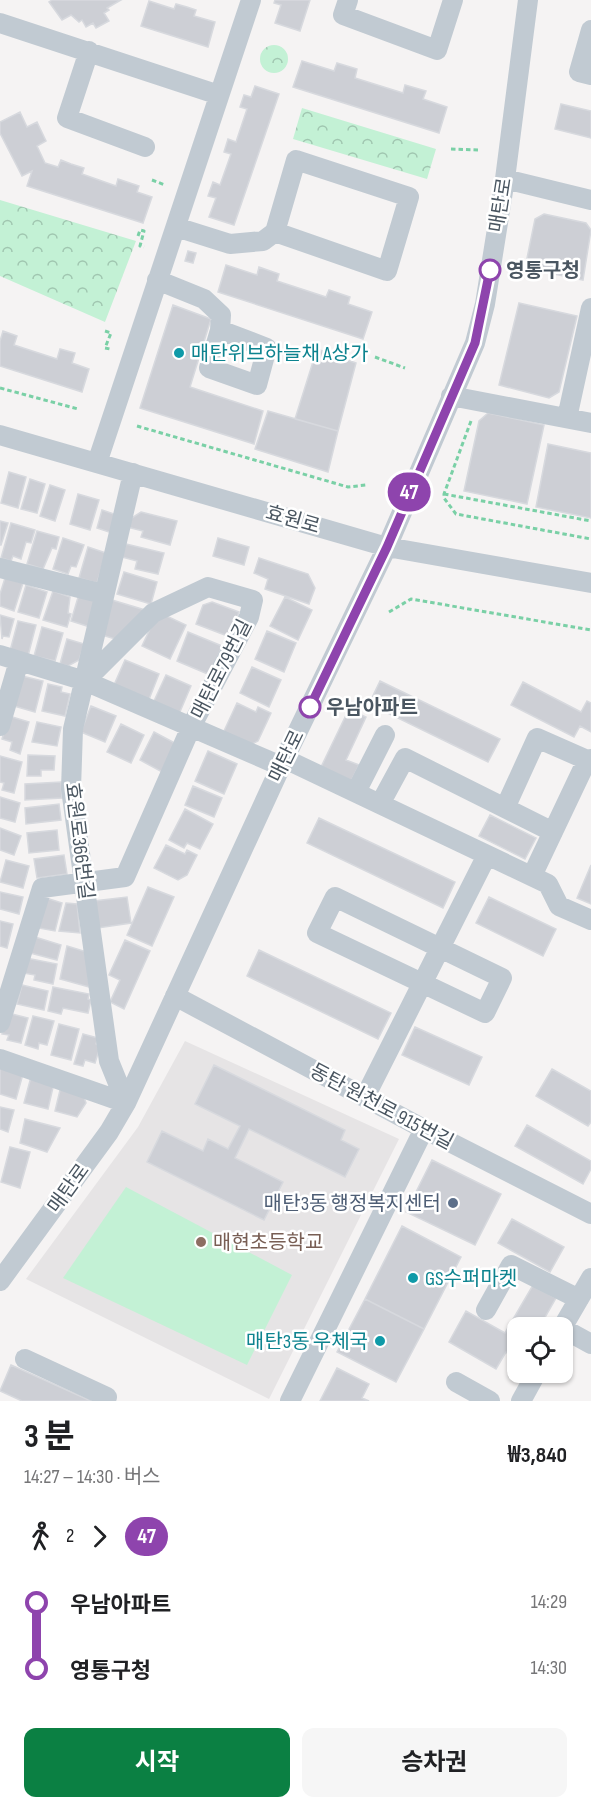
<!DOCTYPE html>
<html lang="ko">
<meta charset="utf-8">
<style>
body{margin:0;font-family:"Sofia Sans Condensed","Noto Sans KR",sans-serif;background:#f6f6f6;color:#202124;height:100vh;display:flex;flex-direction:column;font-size:22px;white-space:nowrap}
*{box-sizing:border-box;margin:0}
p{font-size:20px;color:#757577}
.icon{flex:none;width:33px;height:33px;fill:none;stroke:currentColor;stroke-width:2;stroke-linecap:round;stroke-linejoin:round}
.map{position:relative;height:1401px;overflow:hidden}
.details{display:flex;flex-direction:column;background:#fff;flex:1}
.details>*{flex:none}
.badge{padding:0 12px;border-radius:20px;font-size:21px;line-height:39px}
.fabs{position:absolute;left:507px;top:1317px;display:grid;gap:12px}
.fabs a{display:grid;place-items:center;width:66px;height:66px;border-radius:12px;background:#fff;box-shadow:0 2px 4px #0004;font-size:30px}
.map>.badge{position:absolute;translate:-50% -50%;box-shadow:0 0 0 3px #fff}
.legs{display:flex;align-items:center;gap:9px;height:66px;padding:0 24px;font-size:20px}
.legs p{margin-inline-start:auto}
.overview{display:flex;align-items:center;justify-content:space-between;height:102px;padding:0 24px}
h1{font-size:33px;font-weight:700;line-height:45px}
.action{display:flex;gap:12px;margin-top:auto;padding:12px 24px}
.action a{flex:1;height:69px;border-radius:12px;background:#0b8043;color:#fff;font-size:24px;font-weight:700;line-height:69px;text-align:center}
.action a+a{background:#f6f6f6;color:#202124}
ul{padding:0 24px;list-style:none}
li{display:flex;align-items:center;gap:21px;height:66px;font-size:22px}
li i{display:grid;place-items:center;width:9px;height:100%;margin:0 8px;background:currentColor}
li i::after{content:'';width:15px;height:15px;margin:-8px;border:4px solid;border-radius:50%;background:#fff}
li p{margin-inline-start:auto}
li:first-child i{background:linear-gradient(#0000 50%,currentColor 0)}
li:last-child i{background:linear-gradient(currentColor 50%,#0000 0)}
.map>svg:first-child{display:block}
.education{fill:#e6e4e5}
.green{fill:#c3f1d5}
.park{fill:url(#park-crowns)}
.building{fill:#cdcfd5;stroke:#d7d9de;stroke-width:1.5}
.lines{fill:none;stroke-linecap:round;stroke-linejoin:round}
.path{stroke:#7ad0a6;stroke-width:3;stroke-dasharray:4.5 3;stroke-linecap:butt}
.minor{stroke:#c1cad2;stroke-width:20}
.line-1-casing{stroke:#fff;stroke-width:14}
.line-1{stroke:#8e44ad;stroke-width:9}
.stop-1-dot{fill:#fff;stroke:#8e44ad;stroke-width:3}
.culture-dot{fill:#0f9aa8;stroke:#fff;stroke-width:2}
.service-dot{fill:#5c6f8a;stroke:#fff;stroke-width:2}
.education-dot{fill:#8d6e63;stroke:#fff;stroke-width:2}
.labels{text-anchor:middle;stroke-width:5;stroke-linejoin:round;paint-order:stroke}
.street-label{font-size:20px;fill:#4a5661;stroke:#fff}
.stop-label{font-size:20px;font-weight:bold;fill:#4a5661;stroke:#fff;text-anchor:start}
.culture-label{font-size:20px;fill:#0d838f;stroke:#fff;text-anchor:start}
.service-label{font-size:20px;fill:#4e5e75;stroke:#fff;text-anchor:end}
.education-label{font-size:20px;fill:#785e54;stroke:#fff;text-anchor:start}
</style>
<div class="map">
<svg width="591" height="1401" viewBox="0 0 591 1401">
<defs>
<pattern id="park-crowns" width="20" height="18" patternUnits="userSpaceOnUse" patternTransform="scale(1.5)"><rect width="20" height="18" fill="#c3f1d5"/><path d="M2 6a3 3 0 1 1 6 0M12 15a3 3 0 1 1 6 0" fill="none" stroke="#a0c6b0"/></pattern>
</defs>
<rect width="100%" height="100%" fill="#f5f3f3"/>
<!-- education -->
<path class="education" d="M185,1041L399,1139L269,1399L26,1279L138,1127Z"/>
<!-- green -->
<path class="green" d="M126,1187L292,1275L247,1365L63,1278Z"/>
<!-- park -->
<path class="park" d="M260 59a14 14 0 1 1 28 0a14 14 0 1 1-28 0Z
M302,108L436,149L427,179L293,139Z
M0,200L136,241L105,322L0,276Z"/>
<!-- building -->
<path class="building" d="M52,0H121L107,8L109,10L104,13L109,21L96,28L93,23L86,27L82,20L79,22L71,15L62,20L49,2Z
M275,0H310L300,31L275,23L281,5L274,3Z
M149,1L174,9L176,4L187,7L196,10L194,16L215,22L208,47L141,26Z
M302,61L334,71L337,63L357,69L355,78L403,93L405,85L426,91L423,99L447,107L439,133L293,87Z
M255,86L279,94L234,225L209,217L216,198L208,196L213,182L220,185L231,154L224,152L228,139L236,142L247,109L240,107L244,95L251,97Z
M561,104L591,111V138L555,129Z
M20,112L27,127L37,122L46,141L37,146L45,163L58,167L61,160L71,164L84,168L82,174L116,186L118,179L139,186L137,192L152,197L143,223L27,186L32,171L22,176L0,133V122Z
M544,214L586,223L591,230L583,280L525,268L535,219Z
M188,251L196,253L193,263L185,261Z
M226,265L257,275L259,267L279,274L277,281L326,297L329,290L350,297L348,304L372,312L363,339L218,292Z
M519,303L577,316L559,392L549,398L499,385Z
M173,305L211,319L190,387L263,411L254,444L140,408Z
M3,331L17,336L14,345L57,359L60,349L75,353L72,363L89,369L82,392L0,366V341Z
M317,349L356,363L338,431L295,419Z
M268,411L338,431L328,472L255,449Z
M488,413L544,425L527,504L464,491L479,421Z
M548,444L591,453V518L536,507Z
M9,472L26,477L18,508L1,503Z
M30,479L45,484L37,513L21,509Z
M50,485L65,490L55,521L40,516Z
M78,494L99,500L90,530L70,524Z
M102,510L114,514L115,534L97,528Z
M141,512L177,521L170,545L141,537L143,531L127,527L130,519Z
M0,521L8,523L1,545H0Z
M11,523L35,530L31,543L26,542L21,559L13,556L11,561L1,558Z
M37,531L59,537L56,549L52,548L43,569L27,564Z
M63,538L84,545L76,567L71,566L68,574L53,569Z
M218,538L249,547L244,565L213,556Z
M126,544L164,553L158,574L135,569L137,561L122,557Z
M88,547L106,553L97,583L79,578Z
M259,558L308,574L315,588L309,604L265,589L268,579L254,573Z
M124,572L157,582L151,604L117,594Z
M5,578L23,583L14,611L0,606V594Z
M26,585L47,592L39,618L18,612Z
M53,591L70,597L68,613L71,614L67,627L43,620Z
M79,594L99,600L90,627L71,621Z
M285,597L312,610L298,640L270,626Z
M112,600L145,610L118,640L102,635Z
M212,602L239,612L230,637L196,624L203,605Z
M158,612L186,625L170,659L142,646Z
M0,615L14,619L9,637L3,636L2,639Z
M18,621L36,625L28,656L10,651Z
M42,627L63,633L55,661L34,656Z
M267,631L296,643L284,672L255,659Z
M188,632L222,646L210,675L177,661Z
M67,639L84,644L79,660L68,666L60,664Z
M125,660L159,674L148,702L114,685Z
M252,667L281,680L269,707L240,693Z
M166,675L191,686L179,714L153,703Z
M22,676L43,681L35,712L14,706Z
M380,681L500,739L488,762L369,704Z
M523,682L581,712L587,701L591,703V732L580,726L574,737L511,705Z
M48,684L62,687L61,692L70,694L65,716L42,711Z
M237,703L256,712L258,707L271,713L258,741L250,745L223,733Z
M91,706L116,716L105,742L81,732Z
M349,709L366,717L346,760L359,765L351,781L321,767Z
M9,716L29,722L20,754L10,750L12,742L2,739Z
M37,722L61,727L57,746L32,742Z
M121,724L144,735L131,763L107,752Z
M154,732L173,742L176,749L164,773L140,760Z
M208,751L237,764L224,794L195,781Z
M28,755L55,756L54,770H41V776H27Z
M0,756L22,762L14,793L2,790L4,783L0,782Z
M61,782L62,798L25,800V784Z
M193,786L222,798L214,817L185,805Z
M0,797L20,803L15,822L0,818Z
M59,804L61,820L26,824L25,808Z
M185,809L213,824L200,849L187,843L184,848L169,840Z
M490,815L536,838L525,859L479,836Z
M319,818L455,882L443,908L307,843Z
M0,828L21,836L14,855L0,850Z
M57,830L59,850L29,853L27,833Z
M166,845L185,854L187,850L197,855L187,875L178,880L154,868Z
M64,855L67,874L37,878L34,859Z
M6,860L29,866L23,888L0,882Z
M591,865V904L577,898Z
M148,887L174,897L152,946L127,935Z
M0,892L23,897L19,914L0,909Z
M43,897L62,903L55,931L33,927Z
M127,897L131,923L98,928L94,901Z
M489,897L556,929L543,956L476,923Z
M66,903L77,904L80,933L59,931Z
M0,921L13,924L7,948L0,946Z
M35,937L61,945L57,960L30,953Z
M125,940L150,951L124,1009L110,1002L120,980L109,975Z
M67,946L87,952L89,987L60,979Z
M259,950L391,1013L378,1039L247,976Z
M26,958L57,964L53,984L34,980L35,975L23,973Z
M22,985L48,991L44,1010L17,1004Z
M53,987L89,994L88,999L91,1000L88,1013L63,1008L61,1014L48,1011Z
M8,1013L28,1018L21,1043L7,1040L9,1035L2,1034Z
M33,1016L54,1021L47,1045L39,1043L38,1049L25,1045Z
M59,1024L79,1029L71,1060L51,1055Z
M415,1027L482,1057L469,1085L402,1055Z
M83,1034L98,1038L96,1044L100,1047L95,1063L85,1060L83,1066L74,1064Z
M214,1065L345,1130L341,1140L359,1149L345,1177L249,1129L235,1158L283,1182L264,1220L147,1162L162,1131L203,1151L208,1139L228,1149L240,1126L195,1104Z
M0,1068L23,1074L16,1099L0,1094Z
M552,1069L591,1091V1122L588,1126L536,1096Z
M31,1077L54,1083L48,1109L24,1103Z
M61,1086L82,1092L86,1103L77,1117L55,1111Z
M0,1107L14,1110L8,1132L0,1129Z
M25,1119L60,1128L47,1152L20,1143Z
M527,1125L591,1161V1169L583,1184L515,1146Z
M10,1147L30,1152L20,1188L1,1182Z
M432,1160L501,1194L475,1245L406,1212Z
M512,1219L564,1247L550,1272L498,1243Z
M402,1226L461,1257L424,1329L365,1299Z
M533,1285L556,1298L539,1328H518V1359L506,1352L496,1369L449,1342L466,1311L505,1333Z
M365,1299L424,1329L396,1382L337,1352Z
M11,1365L91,1401H22L0,1391Z
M337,1368L369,1384L362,1398L369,1401H320Z"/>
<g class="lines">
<!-- path -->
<path class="path" d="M451,149L478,150
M152,180L165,185
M138,236L140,230L144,231L140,246L144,247
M105,331L111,333L105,348L110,349
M375,357L405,368
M0,388L78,409
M471,421L444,494V498L456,514L591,539
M137,426L348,487L366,485
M444,494L591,521
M389,612L411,599L591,630"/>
<!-- minor -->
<path class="minor" d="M348,0L343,15L437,50L453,0
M0,23L219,95
M591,30L579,72L591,75
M89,51L67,118L145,147
M505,179L591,200
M176,227L230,244L263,241L275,232L296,160L409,197L387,271L275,232
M157,280L204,299L221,315L220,330L209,368L257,385L267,348L220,330
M451,396L591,423
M567,418L591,308
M0,435L387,547L591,583
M97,463L251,0
M0,568L103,594
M0,655L85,681L281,766
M0,726L19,661
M285,759L548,884L559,906L591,920
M356,792L385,735
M380,804L405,758L553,832
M505,808L537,738L587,760
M532,876L587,760L591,759
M335,897L502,978L485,1013L317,933Z
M175,996L424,1129L591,1214
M0,1023L42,888L125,877L191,727L249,617L253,600L208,587L153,613L85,681
M0,1059L126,1103
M365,1097L487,855
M126,1103L109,1061L71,789L73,729L133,473
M0,1281L109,1132L126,1103L281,766L387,547L475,343L485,304L505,179L528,0
M486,1310L511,1265L579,1299
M562,1328L591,1278
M562,1328L591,1344
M25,1359L107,1397
M456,1382L490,1401
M290,1401L424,1129
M521,1401L537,1372"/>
</g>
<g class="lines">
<!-- line-1 casing -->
<g class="line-1-casing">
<path id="line-1" d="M310,707L387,547L475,343L490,270"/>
</g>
<!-- line-1 -->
<use href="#line-1" class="line-1"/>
</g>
<!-- markers -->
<g class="stop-1-dot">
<circle cx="490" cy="270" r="10"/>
<circle cx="310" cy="707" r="10"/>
</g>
<g class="culture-dot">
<circle cx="179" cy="353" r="6"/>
<circle cx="413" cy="1278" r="6"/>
<circle cx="380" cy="1341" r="6"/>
</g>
<circle class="service-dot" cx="453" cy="1203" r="6"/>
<circle class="education-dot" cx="201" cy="1242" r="6"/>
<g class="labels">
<!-- street labels -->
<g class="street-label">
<text transform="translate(500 205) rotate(-81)" y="7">매탄로</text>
<text transform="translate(293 519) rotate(16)" y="7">효원로</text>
<text transform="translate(221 669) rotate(-63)" y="7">매탄로79번길</text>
<text transform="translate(286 756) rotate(-64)" y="7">매탄로</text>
<text transform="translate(80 841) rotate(83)" y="7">효원로366번길</text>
<text transform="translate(382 1106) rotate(28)" y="7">동탄 원천로 915번길</text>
<text transform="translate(68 1188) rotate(-54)" y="7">매탄로</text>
</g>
<!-- stop labels -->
<g class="stop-label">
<text x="506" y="277">영통구청</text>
<text x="326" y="714">우남아파트</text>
</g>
<!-- culture labels -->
<g class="culture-label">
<text x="191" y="360">매탄위브하늘채 A상가</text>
<text x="425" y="1285">GS수퍼마켓</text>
<text x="368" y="1348" text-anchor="end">매탄3동 우체국</text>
</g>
<!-- service labels -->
<g class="service-label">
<text x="441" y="1210">매탄3동 행정복지센터</text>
</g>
<!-- education labels -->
<g class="education-label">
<text x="213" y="1249">매현초등학교</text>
</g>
</g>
</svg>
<div class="fabs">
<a><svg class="icon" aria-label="locate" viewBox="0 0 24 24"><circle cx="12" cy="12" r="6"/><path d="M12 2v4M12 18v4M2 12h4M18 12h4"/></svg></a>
</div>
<b class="badge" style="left:409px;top:492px;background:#8e44ad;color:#fff">47</b>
</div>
<section class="details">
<div class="overview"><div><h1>3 분</h1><p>14:27 – 14:30 · 버스</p></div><b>₩3,840</b></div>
<div class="legs"><svg class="icon" aria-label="walk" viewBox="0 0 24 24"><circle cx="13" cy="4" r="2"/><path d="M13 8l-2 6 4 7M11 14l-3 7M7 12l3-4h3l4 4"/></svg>2<svg class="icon" aria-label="forward" viewBox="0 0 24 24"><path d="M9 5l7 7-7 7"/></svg><b class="badge" style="background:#8e44ad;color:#fff">47</b></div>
<ul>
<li><i style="color:#8e44ad"></i><b>우남아파트</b><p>14:29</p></li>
<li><i style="color:#8e44ad"></i><b>영통구청</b><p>14:30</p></li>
</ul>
<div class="action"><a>시작</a><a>승차권</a></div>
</section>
